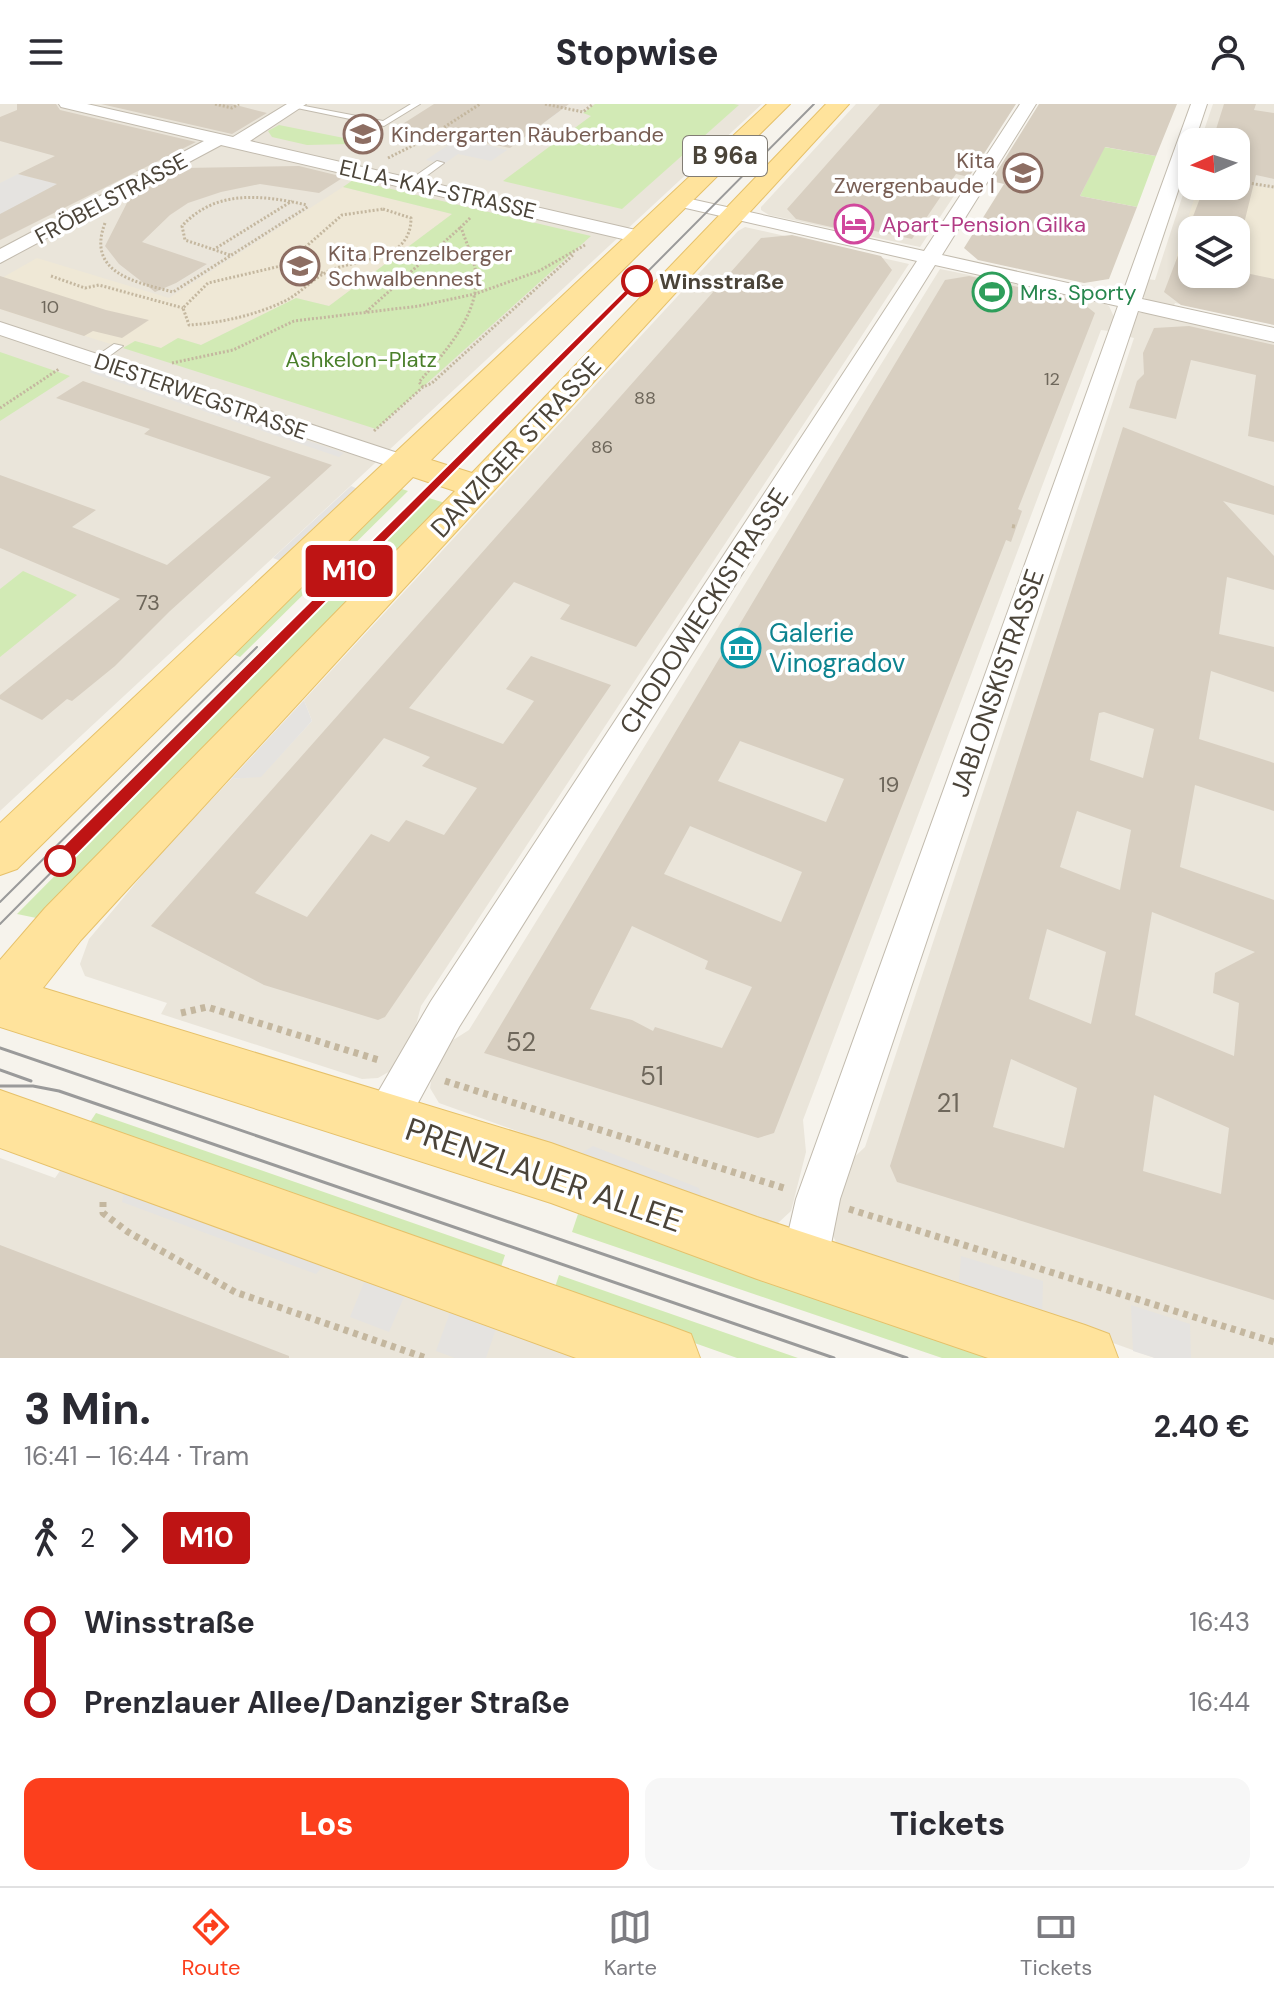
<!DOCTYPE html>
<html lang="de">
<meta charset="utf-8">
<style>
body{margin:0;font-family:"DM Sans",sans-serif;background:#f7f7f7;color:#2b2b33;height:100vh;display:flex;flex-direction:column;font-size:30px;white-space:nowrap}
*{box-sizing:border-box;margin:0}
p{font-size:26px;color:#7c7c81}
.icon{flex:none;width:44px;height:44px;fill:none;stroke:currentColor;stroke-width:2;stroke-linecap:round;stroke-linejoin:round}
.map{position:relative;height:1254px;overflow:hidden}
.panel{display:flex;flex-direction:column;background:#fff;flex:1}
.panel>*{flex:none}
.badge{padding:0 16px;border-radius:6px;font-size:28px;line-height:52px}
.needle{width:52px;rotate:267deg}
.tools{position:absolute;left:1178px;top:24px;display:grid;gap:16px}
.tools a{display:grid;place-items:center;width:72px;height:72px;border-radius:16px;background:#fff;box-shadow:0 4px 12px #0003;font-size:40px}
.map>.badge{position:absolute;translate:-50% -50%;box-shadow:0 0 0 4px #fff}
.legs{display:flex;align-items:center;gap:12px;height:88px;padding:0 24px;font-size:26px}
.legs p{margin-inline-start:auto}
.summary{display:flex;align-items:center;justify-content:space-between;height:136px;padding:0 24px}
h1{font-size:44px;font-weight:800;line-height:60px}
.primary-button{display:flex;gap:16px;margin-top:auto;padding:16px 24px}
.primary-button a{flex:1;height:92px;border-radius:16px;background:#fc3f1d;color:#fff;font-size:32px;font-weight:800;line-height:92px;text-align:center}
.primary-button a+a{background:#f7f7f7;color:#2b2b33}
ul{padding:0 24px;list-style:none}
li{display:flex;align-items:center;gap:28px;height:80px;font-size:30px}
li i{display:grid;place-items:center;width:12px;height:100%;margin:0 10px;background:currentColor}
li i::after{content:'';width:20px;height:20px;margin:-10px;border:6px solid;border-radius:50%;background:#fff}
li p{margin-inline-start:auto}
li:first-child i{background:linear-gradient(#0000 50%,currentColor 0)}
li:last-child i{background:linear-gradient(currentColor 50%,#0000 0)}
header{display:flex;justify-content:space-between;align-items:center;height:104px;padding:0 24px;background:#fff;font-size:36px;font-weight:800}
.tab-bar{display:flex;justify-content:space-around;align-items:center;height:112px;border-top:2px solid #e1e1e2;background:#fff;font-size:22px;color:#7c7c81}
.tab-bar a{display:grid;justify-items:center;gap:4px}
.tab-bar .selected{color:#fc3f1d}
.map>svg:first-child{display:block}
.residential{fill:#eae5da;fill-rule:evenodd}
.education{fill:#efe8d6}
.green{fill:#d2eab5}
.parking{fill:#e5e3e0}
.building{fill:#d8cfc1;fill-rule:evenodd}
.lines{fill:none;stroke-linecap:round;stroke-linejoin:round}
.lane-casing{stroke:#c2bbae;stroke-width:2}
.street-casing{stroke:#c2bbae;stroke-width:2}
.primary-casing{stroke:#e6c16a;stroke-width:2}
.path-far2{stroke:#c4b79f;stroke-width:3;stroke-dasharray:2 2;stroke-linecap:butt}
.path-far1{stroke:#c4b79f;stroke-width:4;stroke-dasharray:3 3;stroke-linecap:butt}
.path{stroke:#c4b79f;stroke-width:7;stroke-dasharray:5 5;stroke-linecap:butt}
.lane{fill:#fff;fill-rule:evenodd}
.street{fill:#fff;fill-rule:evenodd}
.primary{fill:#ffe39c;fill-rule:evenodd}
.tram-far1{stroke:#9a9a9a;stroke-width:2}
.tram{stroke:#9a9a9a;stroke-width:3}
.line-1{fill:#be1414;stroke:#fff;stroke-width:2}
.stop-1-dot{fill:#fff;stroke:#be1414;stroke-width:4}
.labels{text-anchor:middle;stroke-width:7;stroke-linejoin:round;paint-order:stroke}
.far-number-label{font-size:18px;fill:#6e675b}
.far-education-label{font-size:22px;fill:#785e54;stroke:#fff;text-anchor:start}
.far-street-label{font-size:22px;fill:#4b4439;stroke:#fff}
.far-hotel-label{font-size:22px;fill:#b23c85;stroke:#fff;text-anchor:start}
.far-stop-label{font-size:22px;font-weight:bold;fill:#4b4439;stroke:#fff;text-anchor:start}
.far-leisure-label{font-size:22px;fill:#27864d;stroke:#fff;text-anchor:start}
.far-park-label{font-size:22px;fill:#4a7f2a;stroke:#fff}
.number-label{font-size:22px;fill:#6e675b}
.shield{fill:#fff;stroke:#817c74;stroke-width:2}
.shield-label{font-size:24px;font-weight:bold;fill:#4b4439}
.street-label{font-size:26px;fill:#4b4439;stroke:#fff}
.culture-label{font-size:26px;fill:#0d838f;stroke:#fff;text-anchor:start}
.near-number-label{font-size:26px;fill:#6e675b}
.near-street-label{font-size:32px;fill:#4b4439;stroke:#fff}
</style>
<header><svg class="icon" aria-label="menu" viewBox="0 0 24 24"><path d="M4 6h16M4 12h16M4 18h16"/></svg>Stopwise<svg class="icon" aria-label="person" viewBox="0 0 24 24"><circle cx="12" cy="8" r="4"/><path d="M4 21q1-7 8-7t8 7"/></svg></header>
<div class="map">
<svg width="1274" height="1254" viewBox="0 0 1274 1254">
<rect width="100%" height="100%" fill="#f6f3ec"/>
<!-- residential -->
<path class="residential" d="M0,0H762L0,707Z
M856,0H1015L920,143L769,111L761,106V103Z
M1213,0H1274V220L1175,199L1173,204L1147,197L1142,190L1147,175L1155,176L1192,63V82H1236V38H1200ZM1192,126H1236V170H1192Z
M745,123L909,160L421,902L414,929L392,966L378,974L362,975L161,910L167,899L85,872L80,860L89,835L154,757L231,675L261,672L312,617L304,596L738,127Z
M940,165L1099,197L1109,202L1114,213L1109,227L1101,226L803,1016L806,1048L791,1107L777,1120L439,999L430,984L433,967L450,938L469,926Z
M1137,209H1153L1274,239V1254H1155L837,1140L832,1130L846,1061L865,1043L1134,234L1126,232Z
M0,1054L55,1074L64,1061L597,1254H0Z"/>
<!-- education -->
<path class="education" d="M1237,79L1274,85V175L1236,169V126H1192V160L1175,157L1198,82H1236Z
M343,83L452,110L329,202L296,194L201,241L178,234L161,244L135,237L123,244L0,205V175L37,154L169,194Z"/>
<!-- green -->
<path class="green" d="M595,0H734L739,1L622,105L503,77L591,12L583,9Z
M279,21L354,36L349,40L307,41L272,33L268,27Z
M1104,43L1156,52L1137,103L1080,92Z
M353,76L591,132L376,325L123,244L135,237L161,244L178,234L201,241L296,194L329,202L452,110L343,83Z
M0,248L70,272L0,317Z
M396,383L408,387L240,553L228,548Z
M429,394L448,400L46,816L17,810Z
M23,467L77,491L0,553V485Z
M96,1009L505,1151L499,1169L86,1024Z
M578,1110L1010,1254H942L572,1128Z
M559,1171L798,1254H737L553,1189Z"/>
<!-- parking -->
<path class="parking" d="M509,0L559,8L528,30L496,24L476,38L507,46L491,57L458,50L444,60L426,56Z
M18,70L37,75L45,71L64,77L0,111V79Z
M94,265L344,349L339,353L89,268Z
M351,382L358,385L281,457L273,454Z
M304,596L312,617L261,673L231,675Z
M593,1042L699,1084L704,1100L580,1050Z
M125,1083L328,1157L316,1170L122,1098Z
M961,1152L1043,1177L1042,1217L958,1189Z
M367,1171L407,1186L389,1228L350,1213Z
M1131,1201L1190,1220L1191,1254H1155L1133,1247Z
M452,1203L498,1219L486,1254H455L436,1247Z"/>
<!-- building -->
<path class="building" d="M17,0H56L60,6L196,38L0,136V110L57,80L18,70L55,52L0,37V13L17,6Z
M101,0H232L267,9L232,30Z
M434,0H569L510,44L401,21Z
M880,0H1016L969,73L956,70L912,135L856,123L862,130L796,115L787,105Z
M1039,0H1177L1156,52L1105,43L1080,92L1137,103L1109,175L1084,179L978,156L964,144L1004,80L991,77Z
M1224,0H1256L1254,6L1274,9V75L1256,71L1236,152V126H1192V170H1236V167L1274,175V221L1181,201L1164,188L1202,89L1209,91L1211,82H1236V38H1212Z
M299,62L344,73L319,89L260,80L221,88L188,99L170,111L142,138L207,160L176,179L155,188L119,160L105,142L130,93L184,64Z
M792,131L881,152L892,166L636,543L560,515L570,501L514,478L409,604L503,640L534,597L506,585L531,552L611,581L385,913L378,916L264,881L151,822L761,134ZM384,634L430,653L422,662L477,684L444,731L406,716L389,738L371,730L307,813L255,789Z
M0,172L106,206L149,216L122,234L93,227L84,232L0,205Z
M969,172L1080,197L1095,209L1018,405L1022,407L1011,438L1006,436L774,1029L758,1034L484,949L945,176ZM740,637L844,675L826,718L718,677ZM690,722L802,768L781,818L664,770ZM632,822L708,857L705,865L752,883L722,944L655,923L653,927L632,916L590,905Z
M1189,222L1274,241V338L1248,332L1256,271L1191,256L1176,315L1129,304L1137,277L1144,270L1143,249L1154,224Z
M83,277L332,361L170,507L115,562L72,597L67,595L42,616L0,595V591L120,495L0,444V371L96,406L72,423L167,461L271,373L144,330L150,325L56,294Z
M1123,323L1274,382V411L1223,397L1274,452V486L1227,473L1219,530L1274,543V588L1211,567L1199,635L1274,659V707L1195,681L1180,763L1274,796V1196L897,1078L890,1062ZM1104,608L1154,625L1143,674L1090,656L1099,609ZM1077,707L1131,726L1120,786L1060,763ZM1152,808L1255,848L1215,869L1213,889L1239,899L1234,952L1135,911ZM1047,825L1106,848L1091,920L1029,895ZM1011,955L1077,984L1064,1044L993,1023ZM1154,991L1229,1024L1221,1090L1143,1067Z
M0,1141L289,1252V1254H0Z"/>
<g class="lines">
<!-- lane casing -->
<g class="lane-casing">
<path id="lane" d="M294,0L383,17L411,0H420L384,22L297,4Z
M437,57L444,59L414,81H408V77Z
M114,240L123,242L100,259H92V255Z"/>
</g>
<!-- street casing -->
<g class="street-casing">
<path id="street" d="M59,0H87L233,33L287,0H306L250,37L640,127L650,133L640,139L221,41L0,159V145L204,37L61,3Z
M1020,0H1036L942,151L1122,191L1191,0H1207L1142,195L1274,224V238L1138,207L840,1095L827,1160L820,1176L804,1183L788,1176L781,1160L796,1095L1118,202L935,161L459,923L400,1032L385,1038L370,1032L364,1017L370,1002L431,897L917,157L677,102L668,97L677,92L924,147Z
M0,218L413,354L417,359L413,364H395L0,231Z"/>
</g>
<!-- primary casing -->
<g class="primary-casing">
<path id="primary" d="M767,0H790L431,356L472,369L826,0H849L81,836L43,884L551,1039L757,1113L1085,1221L1109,1230L1118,1254H988L757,1175L551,1099L0,923V856L45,804L455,387L413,373L17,765L0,771V719Z
M0,986L667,1221L691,1230L700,1254H576L0,1044Z"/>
</g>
<!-- path-far2 -->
<path class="path-far2" d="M215,0L232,4L239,0
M545,0L583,8L593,0
M388,54L426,35L480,0
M1236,77L1274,83
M383,105L411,114C411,157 362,154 331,166C314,173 301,189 285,197C256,211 221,219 189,221L183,204L208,179L285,161L342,111Z
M105,119C86,169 135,178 173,188L309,102
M213,146L292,97
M230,151L185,136L182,122C216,85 262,91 307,101
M291,157L325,170
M282,162L296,173L313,178
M51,172L85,184L99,181L183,204
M366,208L461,123
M172,259L233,246L294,217L419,202L475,190L539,167L585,141
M423,283L419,278C444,249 479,212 476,170C474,154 466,139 461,123L471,113
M0,304L59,265
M374,327L423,283L432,279L573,151"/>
<!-- path-far1 -->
<path class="path-far1" d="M1012,422L1017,423"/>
<!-- path -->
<path class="path" d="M181,909L207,903L382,957
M445,977L787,1085
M103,1098V1109L128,1128L235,1188L426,1254
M849,1105L1274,1238"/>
<!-- lane -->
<use href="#lane" class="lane"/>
<!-- street -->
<use href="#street" class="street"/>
<!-- primary -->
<use href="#primary" class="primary"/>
<!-- tram-far1 -->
<path class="tram-far1" d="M0,798L257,543
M0,820L814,0"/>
<!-- tram -->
<path class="tram" d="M0,944L907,1254
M0,966L31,977
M0,982H33L59,987L834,1254"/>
</g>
<!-- line-1 -->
<path class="line-1" d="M637,174L640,179L66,762H54L52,757L54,751Z"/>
<!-- icons -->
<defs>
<g id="school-ring" transform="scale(2)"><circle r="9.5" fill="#fff" stroke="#8d6e63" stroke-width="1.5"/><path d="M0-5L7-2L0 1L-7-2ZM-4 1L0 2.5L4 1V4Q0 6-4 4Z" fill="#8d6e63"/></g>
<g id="hotel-ring" transform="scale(2)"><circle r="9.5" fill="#fff" stroke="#d1479c" stroke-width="1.5"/><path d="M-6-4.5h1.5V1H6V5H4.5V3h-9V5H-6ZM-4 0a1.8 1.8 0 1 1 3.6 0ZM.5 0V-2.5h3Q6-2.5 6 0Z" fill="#d1479c"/></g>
<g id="stadium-ring" transform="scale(2)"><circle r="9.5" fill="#fff" stroke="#2e9e5b" stroke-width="1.5"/><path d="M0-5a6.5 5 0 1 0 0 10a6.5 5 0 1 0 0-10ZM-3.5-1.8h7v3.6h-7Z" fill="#2e9e5b"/></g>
<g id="museum-ring" transform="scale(2)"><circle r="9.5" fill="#fff" stroke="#0f9aa8" stroke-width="1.5"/><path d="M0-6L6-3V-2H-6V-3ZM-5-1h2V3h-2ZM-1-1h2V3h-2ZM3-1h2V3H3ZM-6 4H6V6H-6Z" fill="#0f9aa8"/></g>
</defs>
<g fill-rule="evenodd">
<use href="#school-ring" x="363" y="30"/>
<use href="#school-ring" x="1023" y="69"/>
<use href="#hotel-ring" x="854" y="120"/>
<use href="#school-ring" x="300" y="162"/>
<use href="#stadium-ring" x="992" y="188"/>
<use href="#museum-ring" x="741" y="544"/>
</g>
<!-- markers -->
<g class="stop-1-dot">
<circle cx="637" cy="177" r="14"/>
<circle cx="60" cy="757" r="14"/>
</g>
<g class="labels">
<!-- far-number labels -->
<g class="far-number-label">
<text x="50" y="209">10</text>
<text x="1052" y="281">12</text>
<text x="645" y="300">88</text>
<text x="602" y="349">86</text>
</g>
<!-- far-education labels -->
<g class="far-education-label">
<text x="391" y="38">Kindergarten Räuberbande</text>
<text x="995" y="64" text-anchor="end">Kita<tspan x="995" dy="25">Zwergenbaude I</tspan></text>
<text x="328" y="157">Kita Prenzelberger<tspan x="328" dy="25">Schwalbennest</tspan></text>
</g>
<!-- far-street labels -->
<g class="far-street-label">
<text transform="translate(438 85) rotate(13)" y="8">ELLA-KAY-STRASSE</text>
<text transform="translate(111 94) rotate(-28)" y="8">FRÖBELSTRASSE</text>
<text transform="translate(201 292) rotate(19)" y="8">DIESTERWEGSTRASSE</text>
</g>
<!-- far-hotel labels -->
<g class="far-hotel-label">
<text x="882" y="128">Apart-Pension Gilka</text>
</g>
<!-- far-stop labels -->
<g class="far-stop-label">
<text x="659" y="185">Winsstraße</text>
</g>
<!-- far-leisure labels -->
<g class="far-leisure-label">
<text x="1020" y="196">Mrs. Sporty</text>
</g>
<!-- far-park labels -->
<g class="far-park-label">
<text x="361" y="263">Ashkelon-Platz</text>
</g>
<!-- number labels -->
<g class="number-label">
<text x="148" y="506">73</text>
<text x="889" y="688">19</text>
</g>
<!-- shield labels -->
<rect class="shield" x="683" y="32" width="84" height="40" rx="6"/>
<g class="shield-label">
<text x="725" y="60">B 96a</text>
</g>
<!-- street labels -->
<g class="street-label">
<text transform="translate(516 343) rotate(-47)" y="9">DANZIGER STRASSE</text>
<text transform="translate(704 507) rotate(-57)" y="9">CHODOWIECKISTRASSE</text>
<text transform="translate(997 579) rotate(-71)" y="9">JABLONSKISTRASSE</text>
</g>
<!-- culture labels -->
<g class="culture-label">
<text x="769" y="538">Galerie<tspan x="769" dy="30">Vinogradov</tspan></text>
</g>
<!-- near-number labels -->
<g class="near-number-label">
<text x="521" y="947">52</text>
<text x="652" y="981">51</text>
<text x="948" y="1008">21</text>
</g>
<!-- near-street labels -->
<g class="near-street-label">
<text transform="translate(544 1071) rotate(19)" y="11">PRENZLAUER ALLEE</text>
</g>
</g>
</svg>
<div class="tools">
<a><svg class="needle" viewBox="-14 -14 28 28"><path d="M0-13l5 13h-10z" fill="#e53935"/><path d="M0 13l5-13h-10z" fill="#7c7c81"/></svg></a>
<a><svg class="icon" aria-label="layers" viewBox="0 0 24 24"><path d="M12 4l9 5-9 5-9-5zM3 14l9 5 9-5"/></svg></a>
</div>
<b class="badge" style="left:349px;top:467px;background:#be1414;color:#fff">M10</b>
</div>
<section class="panel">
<div class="summary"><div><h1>3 Min.</h1><p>16:41 – 16:44 · Tram</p></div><b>2.40 €</b></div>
<div class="legs"><svg class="icon" aria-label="walk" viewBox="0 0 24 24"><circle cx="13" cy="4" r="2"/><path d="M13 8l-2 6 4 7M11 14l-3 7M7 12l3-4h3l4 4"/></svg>2<svg class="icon" aria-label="forward" viewBox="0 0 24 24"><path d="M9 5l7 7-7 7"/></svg><b class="badge" style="background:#be1414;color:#fff">M10</b></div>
<ul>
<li><i style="color:#be1414"></i><b>Winsstraße</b><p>16:43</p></li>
<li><i style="color:#be1414"></i><b>Prenzlauer Allee/Danziger Straße</b><p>16:44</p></li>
</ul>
<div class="primary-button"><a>Los</a><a>Tickets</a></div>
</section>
<nav class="tab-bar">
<a class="selected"><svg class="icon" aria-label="directions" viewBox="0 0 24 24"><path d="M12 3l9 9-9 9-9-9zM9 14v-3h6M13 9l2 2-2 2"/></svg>Route</a>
<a><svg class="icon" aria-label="map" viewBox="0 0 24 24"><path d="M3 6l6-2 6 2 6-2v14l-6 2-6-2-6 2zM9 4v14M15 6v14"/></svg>Karte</a>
<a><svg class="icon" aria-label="tickets" viewBox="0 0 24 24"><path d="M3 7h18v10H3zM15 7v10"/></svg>Tickets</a>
</nav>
